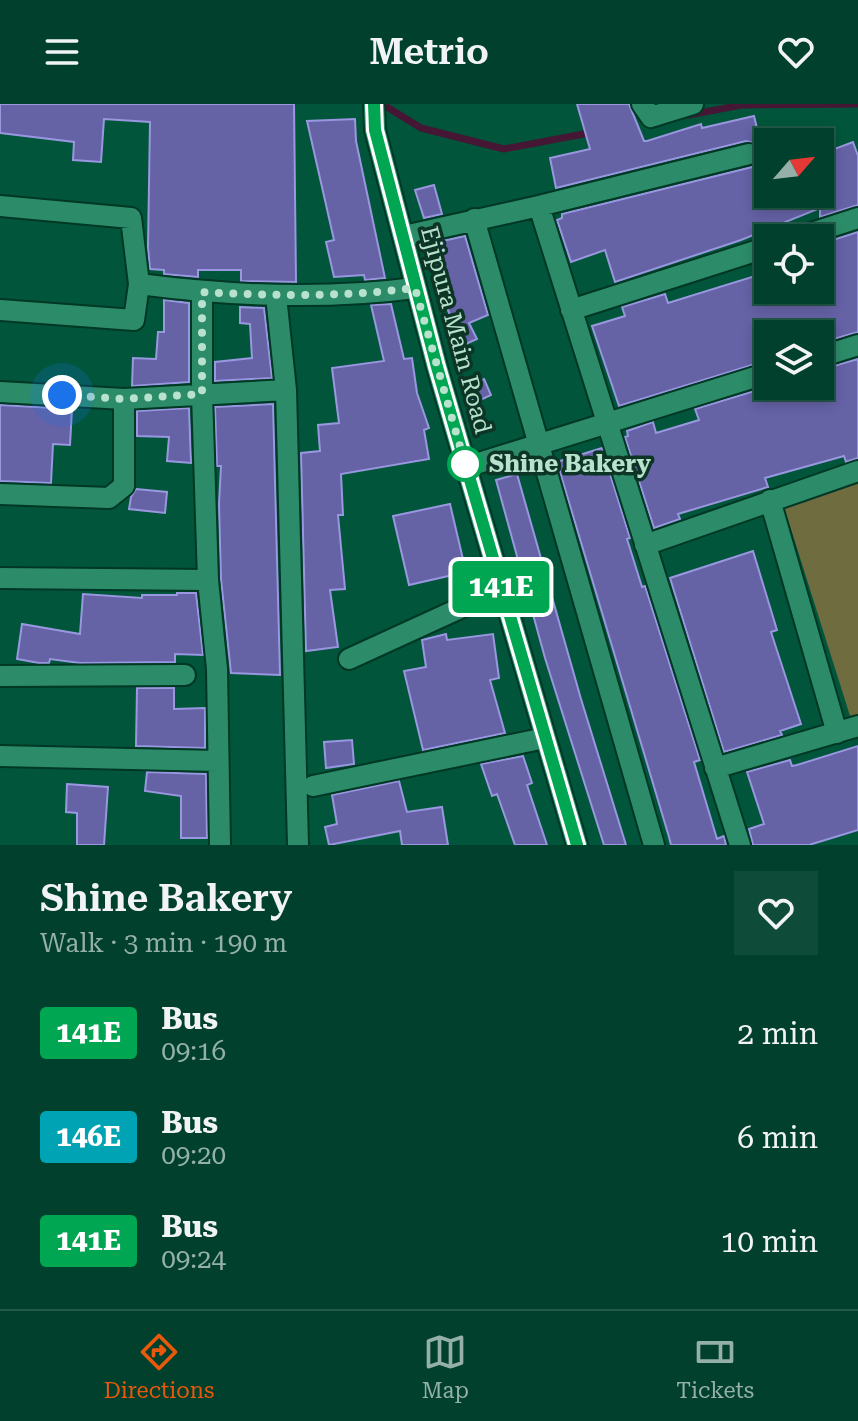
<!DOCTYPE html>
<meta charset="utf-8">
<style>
body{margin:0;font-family:"Roboto Serif",serif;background:#0e4b38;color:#f1f3f6;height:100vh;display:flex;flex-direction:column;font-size:30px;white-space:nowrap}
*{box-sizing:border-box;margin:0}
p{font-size:26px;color:#95afa9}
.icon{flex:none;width:44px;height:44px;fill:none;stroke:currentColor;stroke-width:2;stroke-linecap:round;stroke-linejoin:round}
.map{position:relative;height:741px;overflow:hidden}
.side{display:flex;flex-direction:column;background:#00402c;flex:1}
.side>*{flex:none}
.badge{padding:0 16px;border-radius:6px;font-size:28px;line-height:52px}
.needle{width:52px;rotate:62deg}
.tools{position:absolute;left:754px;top:24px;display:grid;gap:16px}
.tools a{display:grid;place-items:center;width:80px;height:80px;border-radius:0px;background:#00402c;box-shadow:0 4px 12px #0003,0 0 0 2px #225948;font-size:40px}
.you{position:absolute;width:40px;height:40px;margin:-20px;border:6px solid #fff;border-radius:50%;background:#1a73e8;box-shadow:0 0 0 12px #1a73e833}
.map>.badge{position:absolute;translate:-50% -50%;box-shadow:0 0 0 4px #fff}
.round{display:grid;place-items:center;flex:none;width:84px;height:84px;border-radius:0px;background:#0e4b38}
.summary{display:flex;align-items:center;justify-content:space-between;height:136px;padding:0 40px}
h1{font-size:38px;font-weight:600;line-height:60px}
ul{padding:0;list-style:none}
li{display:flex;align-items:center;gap:24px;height:104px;padding:0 40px}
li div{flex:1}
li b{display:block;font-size:30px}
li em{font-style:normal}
li .badge{min-width:88px;font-weight:700;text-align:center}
header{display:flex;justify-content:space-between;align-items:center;height:104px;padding:0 40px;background:#00402c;font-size:36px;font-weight:600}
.dock{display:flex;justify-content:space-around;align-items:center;height:112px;border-top:2px solid #225948;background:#00402c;font-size:22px;color:#95afa9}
.dock a{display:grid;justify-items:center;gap:4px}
.dock .active{color:#ea580c}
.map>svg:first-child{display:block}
.green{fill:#6f6c3f}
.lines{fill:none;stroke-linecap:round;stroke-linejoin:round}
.stream{stroke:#451734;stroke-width:7}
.building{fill:#6562a6;stroke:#9897df;stroke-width:2}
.street-casing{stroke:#003725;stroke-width:24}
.secondary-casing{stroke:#003725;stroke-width:24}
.street{stroke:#2c8c69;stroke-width:20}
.secondary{stroke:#2f9872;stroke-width:20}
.line-casing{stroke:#fff;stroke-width:18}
.line{stroke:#00a651;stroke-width:12}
.walk{stroke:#b8e2ce;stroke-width:8;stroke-dasharray:0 14.4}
.stop-dot{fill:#fff;stroke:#00a651;stroke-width:4}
.labels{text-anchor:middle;stroke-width:7;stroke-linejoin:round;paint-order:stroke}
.street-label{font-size:24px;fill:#b8e2ce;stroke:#0d3526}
.stop-label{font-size:24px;font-weight:bold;fill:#b8e2ce;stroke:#0d3526;text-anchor:start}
</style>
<header><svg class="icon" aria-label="menu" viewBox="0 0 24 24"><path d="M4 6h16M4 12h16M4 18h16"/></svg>Metrio<svg class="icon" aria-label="heart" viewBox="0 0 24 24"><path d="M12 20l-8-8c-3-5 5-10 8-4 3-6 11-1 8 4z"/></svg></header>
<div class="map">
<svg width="858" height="741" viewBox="0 0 858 741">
<rect width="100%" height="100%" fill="#00553b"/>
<!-- green -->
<path class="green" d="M858,377V613L851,615L783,400Z"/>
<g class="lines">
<!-- stream -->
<path class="stream" d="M382,0L421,24L504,45L594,28
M689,11L741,1L858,0"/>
</g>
<!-- building -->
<path class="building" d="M0,0H294L296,178L241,177V166H198V173L164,170V166L150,165L148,143L150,18L104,15L101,58L73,56L74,38L0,29Z
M577,0H629L644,37H647L701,20L702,24L754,12L760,36L756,37L757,40L746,37L556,84L550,54L590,45Z
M355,15L356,37L385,174L365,176L364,171L334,173L326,138L334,136L307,17Z
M853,38L858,52V101L820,113V104L741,136L615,178L605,146L571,158L557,116L562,114V110L752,63L761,53L768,72V90H820V72L828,69L821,50Z
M434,81L442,110L424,114L415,86Z
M858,128V228L820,239V230H768V256L619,302L592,222L625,212L622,203L665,190L668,199L768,168V186H820V140Z
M465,132L488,211L469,219L477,235L457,244L447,220L453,218L434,173L437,172L429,140Z
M164,196L189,199V278L132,282L133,254L156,255L158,228H164Z
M391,200L404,255L412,254L417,289L429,324L424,326L429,355L341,370L343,411H338L345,485L330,486L338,543L306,547L301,349L320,347L318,321L339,319L332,264L384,257L371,201Z
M240,203L264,204L272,274L215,277V258L252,254L250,220L240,219Z
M858,255V354L846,358L844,352L765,374L768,383L678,410L680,415L654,424L625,333L628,332L627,327L653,318L656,329L699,316L695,305L768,283V291L796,282H820V266Z
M484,275L491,291L474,299L467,283Z
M273,300L280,571L231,569L221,475L219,400L221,362H217L215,303Z
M0,301L72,305L70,341L53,340L51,379L0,377Z
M189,304L191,359L167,357L169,333L137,332V307Z
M602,344L630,434L627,435L642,483L645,482L700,656L694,658L717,735L724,732L726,741H671L669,733L557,358Z
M517,370L581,595L626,741H604L545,554L496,376Z
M136,385L167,388L165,409L129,405L131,393Z
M450,400L466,468L409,481L393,412Z
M753,447L777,526L771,528L801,620L780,627L782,631L724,648L670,474Z
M177,489H196L203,551L175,550V558L80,559L50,555L49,559H39L17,555L22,520L80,530L83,490L142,494V491H177Z
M446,530L447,536L493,530L499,574L490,576L505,629L423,646L404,567L426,563L422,536Z
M137,584H174V605L205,604V644L136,642Z
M352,636L354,660L326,664L324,638Z
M858,642V726L809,741H753L749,725L764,720L747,668L790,656L792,662L797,661Z
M523,652L532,679L527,681L547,741H515L497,690L492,692L481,660Z
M147,668L206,670L207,734H181V692L145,687Z
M399,677L407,708L442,703L448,741H402L400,727L329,741L325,723L337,720L332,691Z
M67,680L108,683L104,741H77V709L66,708Z"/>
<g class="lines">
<!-- street casing -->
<g class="street-casing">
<path id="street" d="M642,0L651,13L693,0
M0,102L131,114L139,180C231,192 323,196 415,184
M539,102L740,741
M474,115L654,741
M404,132L539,102L749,50
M796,134L858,114
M202,188V290L208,476L217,565L220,741
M276,192L286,286L298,741
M0,206L134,216L139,180
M571,206L768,143
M820,253L858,241
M0,288L124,295L286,286
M466,363L768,269
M0,390L109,394L124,382V295
M770,396L837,629
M645,441L858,367
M0,474L208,476
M349,555L502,485
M0,572L185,571
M0,652L218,657
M715,664L858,622
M313,682L545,634"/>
</g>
<!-- secondary casing -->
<g class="secondary-casing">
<path id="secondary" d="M374,0L375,26L437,263L577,741"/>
</g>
<!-- street -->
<use href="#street" class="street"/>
<!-- secondary -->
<use href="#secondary" class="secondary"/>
</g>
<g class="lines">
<!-- line casing -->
<g class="line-casing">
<path id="line" d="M374,0L375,26L437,263L577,741"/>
</g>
<!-- line -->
<use href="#line" class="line"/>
<!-- walk -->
<path class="walk" d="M62,291L124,295L202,290V188C273,192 344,193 415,184L465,360"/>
</g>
<!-- markers -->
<circle class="stop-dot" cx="465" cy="360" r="16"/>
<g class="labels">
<!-- street labels -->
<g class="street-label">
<text transform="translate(456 226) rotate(75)" y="8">Ejipura Main Road</text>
</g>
<!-- stop labels -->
<g class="stop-label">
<text x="489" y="368">Shine Bakery</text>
</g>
</g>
</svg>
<div class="tools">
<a><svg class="needle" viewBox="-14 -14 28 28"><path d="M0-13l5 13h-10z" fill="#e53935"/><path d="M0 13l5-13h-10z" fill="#95afa9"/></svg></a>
<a><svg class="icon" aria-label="locate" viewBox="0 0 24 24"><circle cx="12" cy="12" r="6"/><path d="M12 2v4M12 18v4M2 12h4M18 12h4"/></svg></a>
<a><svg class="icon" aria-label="layers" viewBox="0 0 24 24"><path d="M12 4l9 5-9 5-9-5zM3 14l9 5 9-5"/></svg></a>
</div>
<div class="you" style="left:62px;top:291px"></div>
<b class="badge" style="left:501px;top:483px;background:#00a651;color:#fff">141E</b>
</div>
<section class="side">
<div class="summary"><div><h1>Shine Bakery</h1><p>Walk · 3 min · 190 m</p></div><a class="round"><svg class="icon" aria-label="heart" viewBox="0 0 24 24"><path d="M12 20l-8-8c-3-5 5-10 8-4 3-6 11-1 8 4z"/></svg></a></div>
<ul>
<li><span class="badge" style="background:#00a651;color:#fff">141E</span><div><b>Bus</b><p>09:16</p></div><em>2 min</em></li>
<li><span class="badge" style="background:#00a3b4;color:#fff">146E</span><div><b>Bus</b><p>09:20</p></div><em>6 min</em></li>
<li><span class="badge" style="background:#00a651;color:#fff">141E</span><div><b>Bus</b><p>09:24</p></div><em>10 min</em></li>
</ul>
</section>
<nav class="dock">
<a class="active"><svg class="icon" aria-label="directions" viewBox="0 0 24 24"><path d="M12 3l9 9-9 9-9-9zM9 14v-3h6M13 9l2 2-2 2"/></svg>Directions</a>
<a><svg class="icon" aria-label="map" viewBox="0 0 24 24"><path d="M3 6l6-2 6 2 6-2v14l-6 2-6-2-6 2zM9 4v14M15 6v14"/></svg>Map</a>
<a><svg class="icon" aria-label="tickets" viewBox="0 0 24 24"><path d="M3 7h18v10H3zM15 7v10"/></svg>Tickets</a>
</nav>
